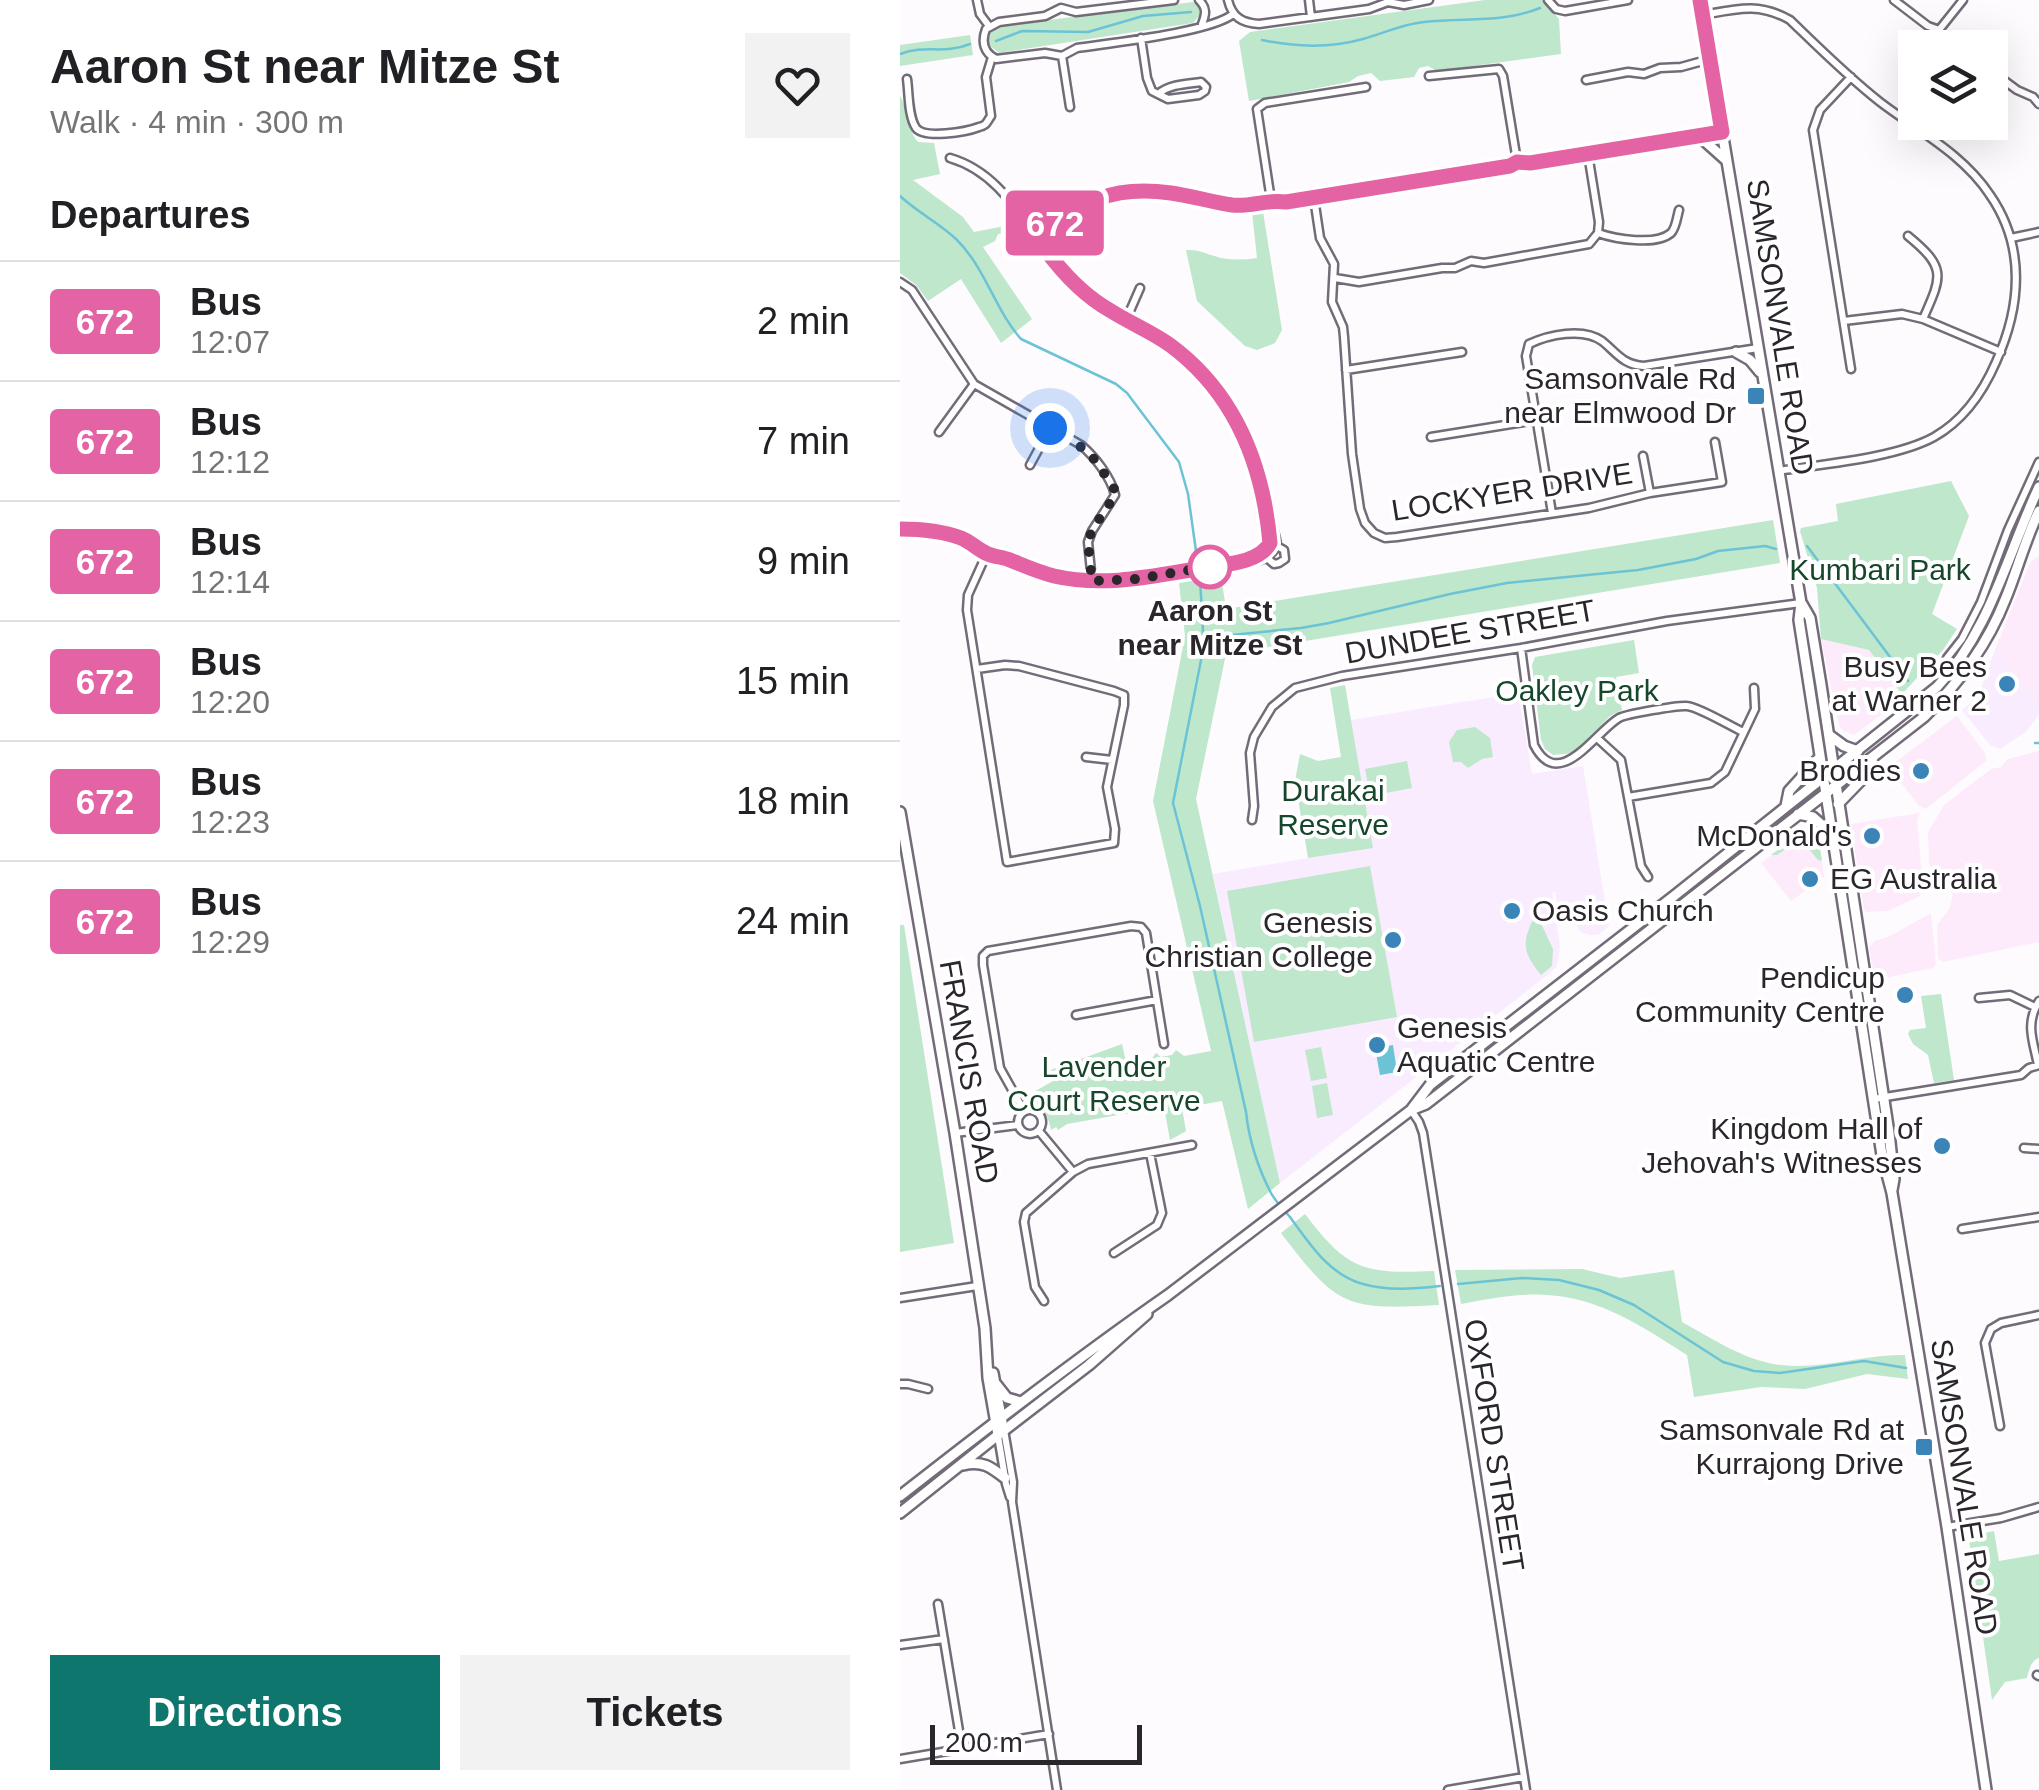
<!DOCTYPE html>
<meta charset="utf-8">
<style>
body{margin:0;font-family:Arial,sans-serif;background:#f2f2f2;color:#202124;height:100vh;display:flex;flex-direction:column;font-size:38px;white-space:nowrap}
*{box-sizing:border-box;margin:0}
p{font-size:32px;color:#757577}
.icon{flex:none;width:55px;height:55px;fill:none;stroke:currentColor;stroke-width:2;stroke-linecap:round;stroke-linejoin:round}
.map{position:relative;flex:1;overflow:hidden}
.panel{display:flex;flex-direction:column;background:#fff;width:900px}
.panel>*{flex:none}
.badge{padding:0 20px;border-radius:8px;font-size:35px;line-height:65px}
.fabs{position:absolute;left:998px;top:30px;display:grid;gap:20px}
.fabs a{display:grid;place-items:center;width:110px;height:110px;border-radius:0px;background:#fff;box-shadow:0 10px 40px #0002;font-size:50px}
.scale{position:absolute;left:30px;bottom:25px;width:212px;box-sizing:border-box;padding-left:10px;border:5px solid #2a262c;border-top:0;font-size:28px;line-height:35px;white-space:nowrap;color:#2a262c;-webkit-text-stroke:8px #fff;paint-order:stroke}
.you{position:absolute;width:50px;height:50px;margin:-25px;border:8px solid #fff;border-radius:50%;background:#1a73e8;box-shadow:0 0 0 15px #1a73e833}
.map>.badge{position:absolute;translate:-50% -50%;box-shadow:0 0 0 5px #fff}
h2{padding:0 50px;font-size:38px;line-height:90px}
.round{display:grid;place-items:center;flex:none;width:105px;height:105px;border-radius:0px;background:#f2f2f2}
.head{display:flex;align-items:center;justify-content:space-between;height:170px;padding:0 50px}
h1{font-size:48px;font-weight:800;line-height:75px}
.button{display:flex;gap:20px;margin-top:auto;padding:20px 50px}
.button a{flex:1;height:115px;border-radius:0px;background:#0f766e;color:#fff;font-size:40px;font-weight:800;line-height:115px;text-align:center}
.button a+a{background:#f2f2f2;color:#202124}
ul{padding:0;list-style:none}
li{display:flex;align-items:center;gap:30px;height:120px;padding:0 50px;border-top:2px solid #e0e0e0}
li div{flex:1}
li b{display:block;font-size:38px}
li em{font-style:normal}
li .badge{min-width:110px;font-weight:700;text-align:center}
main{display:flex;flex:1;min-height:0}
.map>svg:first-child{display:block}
.commercial{fill:#fdebfc}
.built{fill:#f9ecfe}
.green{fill:#bee7cb}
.water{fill:#6cc3d6}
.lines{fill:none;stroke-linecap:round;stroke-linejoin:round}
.stream{stroke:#6cc3d6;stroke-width:2.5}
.street-casing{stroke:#746b79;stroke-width:11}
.secondary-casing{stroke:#746b79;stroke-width:14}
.street{stroke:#fff;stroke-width:6}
.secondary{stroke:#fff;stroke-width:9}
.line-casing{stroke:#fff;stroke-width:22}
.line{stroke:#e463a4;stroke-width:15}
.walk{stroke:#2a262c;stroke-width:10;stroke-dasharray:0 18}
.poi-dot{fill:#3b84b8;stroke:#fff;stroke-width:4}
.stop-dot{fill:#fff;stroke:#e463a4;stroke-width:5}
.labels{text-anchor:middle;stroke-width:8;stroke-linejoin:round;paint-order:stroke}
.street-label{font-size:30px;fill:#2a262c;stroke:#fff}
.poi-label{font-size:30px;fill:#2a262c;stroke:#fff;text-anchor:end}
.park-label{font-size:30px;fill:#16462b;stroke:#fff}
.stop-label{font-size:30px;font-weight:bold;fill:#2a262c;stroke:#fff}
</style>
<main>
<section class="panel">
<div class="head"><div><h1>Aaron St near Mitze St</h1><p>Walk · 4 min · 300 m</p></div><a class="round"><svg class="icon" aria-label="heart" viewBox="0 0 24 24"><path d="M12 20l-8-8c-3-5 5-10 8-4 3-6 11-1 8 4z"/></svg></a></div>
<h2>Departures</h2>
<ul>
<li><span class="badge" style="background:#e463a4;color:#fff">672</span><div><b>Bus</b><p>12:07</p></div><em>2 min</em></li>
<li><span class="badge" style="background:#e463a4;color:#fff">672</span><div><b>Bus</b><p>12:12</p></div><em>7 min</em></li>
<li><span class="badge" style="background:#e463a4;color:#fff">672</span><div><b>Bus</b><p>12:14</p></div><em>9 min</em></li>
<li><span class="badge" style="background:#e463a4;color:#fff">672</span><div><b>Bus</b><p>12:20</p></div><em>15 min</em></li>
<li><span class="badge" style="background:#e463a4;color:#fff">672</span><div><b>Bus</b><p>12:23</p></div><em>18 min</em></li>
<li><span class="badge" style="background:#e463a4;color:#fff">672</span><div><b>Bus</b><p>12:29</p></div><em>24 min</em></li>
</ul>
<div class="button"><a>Directions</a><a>Tickets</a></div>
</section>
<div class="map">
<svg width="1139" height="1790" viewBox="0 0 1139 1790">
<rect width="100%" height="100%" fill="#fdfbfe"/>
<!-- commercial -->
<path class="commercial" d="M1139,556V706L1096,647L1131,561Z
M921,639L969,650L1002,694L993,706L954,735L943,731L939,725Z
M1057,716L1085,753L1086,761L1026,809L1019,806L989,767Z
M1139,751V942L1043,962L1038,958L1037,925L1049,909L1053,895L1047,885L1037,881L1029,863L1028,832L1044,805L1091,769L1101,767L1108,759Z
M1020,813L1017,820L1023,887L1020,896L988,911L966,912L964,910L951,824Z
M908,827L913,831L920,845L924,877L891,901L861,863Z
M1031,913L1036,964L1033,968L975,980L969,947L975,941L990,936Z"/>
<!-- built -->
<path class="built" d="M1096,647L1139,706V714L1127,731L1100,749L1090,745L1062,710L1078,697Z
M618,693L632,774L683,766L709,926L698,935H689L681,932L676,925L660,919L655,892L652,893L660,947L657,966L650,973L380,1183L313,874L473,847L451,720Z"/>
<!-- green -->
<path class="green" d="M585,0H642L659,19L661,54L537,71L528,66L519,68L514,77L480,81L471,73L458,76L449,82L349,101L339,41L350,32Z
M293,2L299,7L300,15L293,23L99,53L89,45L88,37L91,30L100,26Z
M70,35L73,55L0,66V45Z
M0,96C9,111 6,128 18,142L34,143L40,174L13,180L63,217L74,232L115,224L121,230L98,234L95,241L83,247L132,319L101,343L61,279L28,301L16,285L0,273Z
M352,212H363L382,330L375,343L357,350L345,346L297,301L286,250C300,249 308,255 321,258C333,260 345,260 357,258Z
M1051,481L1069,516L1032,614L1057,629L1043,650L1002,694L969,650L921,639L917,588L900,531L901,528L938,521L936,504Z
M873,520L880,563L326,654L296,799L380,1183L348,1209L322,1101L282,1108L286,1131L270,1140L264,1107L167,1124L158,1130L156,1127L151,1130C147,1106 138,1113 125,1097L153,1081L148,1071L222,1044L226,1062L252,1058L256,1053L261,1057L272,1055L276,1050L284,1056L311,1051L253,801L285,636L279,583L321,576L326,609Z
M734,640L739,673L716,677L722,710L710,716L674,753L653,755L645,749L641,740L632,665L635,657Z
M445,685L473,848L408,858L395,781L400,754L418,761L441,757L430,688Z
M575,727L590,738L593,757L582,759L568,768L561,762H553L549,742L557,730Z
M507,761L512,788L470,796L465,769Z
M908,827C919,835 920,848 922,861L918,860L908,848L898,841L877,855H871Z
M470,866L497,1017L354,1042L327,891Z
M636,913L653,949L652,966L641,975C621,950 622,942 636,913Z
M0,925H4L54,1243L0,1252Z
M1041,994L1054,1080L1034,1083L1028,1055L1013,1044L1008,1034L1010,1030L1026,1028L1021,996Z
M421,1047L427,1078L411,1081L405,1050Z
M427,1083L433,1115L417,1118L412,1086Z
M405,1214C448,1271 464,1274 534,1271L539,1305C446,1310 438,1308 381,1233Z
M682,1269L720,1278L774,1270L782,1322C813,1339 845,1361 881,1365C922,1370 964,1354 1005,1355L1008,1379L967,1374L905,1389L861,1387L794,1397L787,1355C743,1327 699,1297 646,1295C618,1293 589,1299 561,1304L555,1270Z
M1094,1531L1099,1561L1139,1554V1658C1131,1660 1129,1670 1127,1678L1105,1682L1092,1700L1069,1539L1071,1536Z"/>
<!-- water -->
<path class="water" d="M493,1045L497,1072L480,1075L475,1048Z"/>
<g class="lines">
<!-- stream -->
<path class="stream" d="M362,40C395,47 431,48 463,39C484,33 503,24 524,22C565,17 600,24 640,8
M96,41L122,31L188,32L243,16L291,12
M0,54C26,44 43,55 70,44
M0,196C17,212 39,223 56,239C85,267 95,310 121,339L216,384L227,393L279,462L288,494L297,558
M907,546L1008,681
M300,579C301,601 304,629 303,650L273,803L300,906L346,1112C349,1140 358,1168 371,1193C376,1202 383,1209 390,1217C409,1243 429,1275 463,1284C487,1291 514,1289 540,1286
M321,636L401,628L429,623L550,594L607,583L738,570L796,559L818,551L865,546L876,549
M1135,743H1139
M558,1284L622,1278L659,1280L699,1290L734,1305L823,1362L854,1371L880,1373L964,1361L1006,1368"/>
<!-- street casing -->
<g class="street-casing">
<path id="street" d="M77,0L80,14L89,26
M274,0L176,12L161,8L145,16L99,22L86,29C81,42 84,53 96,59L145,53L162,56L177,48C210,43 312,32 333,14
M299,0C307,8 306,14 302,24
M328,0C332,17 342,23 359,24L469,9L488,2L504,5L529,0
M409,0L411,17
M648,0L656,9L665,11L728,0
M994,0L1028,26L1039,30L1059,48
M803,15C836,9 859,2 890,20C919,48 948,77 980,102C1018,131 1063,154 1090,195C1126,247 1121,307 1096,362C1083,392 1064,420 1034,437C996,458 923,464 878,471
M1039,30L1063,0
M241,38L247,78L252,91L268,99L299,95L305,91L306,87L301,82C287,84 270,84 258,94
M162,56L170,107
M1090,70L1117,90L1133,97L1139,104
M529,76L599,69L603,76L617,161
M7,79C9,93 8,116 16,128C24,139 66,132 79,127C87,125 86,123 91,116L86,77L92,57
M686,80L728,72L744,74L760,68L781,67L810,59
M414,198L420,238L434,264L432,302L443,327L444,337L452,454L460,509L465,523L474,533L485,538L497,537L689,508L750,493L822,482L815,442
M371,200L357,109L365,103L466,87
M698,233C715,239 756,246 771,233C776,228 777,217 779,210
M136,236C184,203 210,184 271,193C292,196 312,202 332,205C351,207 366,199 386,202L610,166L617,161L631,163L822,132
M1008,236C1047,268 1042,276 1023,319
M1111,238L1139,232
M435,278L459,282L542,268H555L571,261L584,263L689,244L698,233L699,222L688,154
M0,282L12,290L74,384L181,445C194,456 211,477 215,495L192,531L188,542L192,581
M226,320L240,288
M944,321L1002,314L1023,319L1101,352
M951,369L913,130L920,110L951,77
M446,370L562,352
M39,432L74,384
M531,437L636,420
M743,456L750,493
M130,465L150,428
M652,513L626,356L629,344C648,335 683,327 702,341C717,353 723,365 744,366L858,348
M0,529C20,529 42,531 61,538C71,542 78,550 88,554C95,557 103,557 110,560C125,566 138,572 154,576C210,589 267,574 323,565C343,561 367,567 377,545C376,533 370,521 367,509C350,440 328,384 267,343C232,320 195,306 166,275C127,234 108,175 50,158
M367,558L374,564L379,563L385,559L384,550L375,545
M343,560C367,552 371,551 369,525
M621,648L634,745C659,794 696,731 719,718C726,714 778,705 787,706C799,707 830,726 843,732
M77,669L105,665L119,666L214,691L224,695V705L207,787L215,829L214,843L107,862L67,610L68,595L87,553
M1046,676L1047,658L1062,639L1081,602L1108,530L1139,462
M697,738L721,760L741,866L748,877
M186,757L212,760
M728,797L811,783L825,772L855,709L854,688
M352,820L354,806L350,753L354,737L372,707L395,688L442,676L621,648L767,621L901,603
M1079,998L1110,995L1135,1007
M176,1015L257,1000
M1138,1065C1133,1040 1125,1024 1139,1001
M973,1099L1121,1075L1129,1068L1139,1065
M118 1122a12 12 0 1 1 24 0a12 12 0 1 1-24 0Z
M511,1110L519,1122L523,1133L626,1790
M124,1111L100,1068L83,965V956L88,951L231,926L241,927L246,933L264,1044
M139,1131L173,1172
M55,1133L118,1125
M1124,1148L1139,1149
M1062,1229L1139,1217
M214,1253L257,1225L262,1213L250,1153
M0,1298L77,1286
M144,1301L135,1287L124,1222L126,1213L173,1172L188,1164L292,1145
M0,1384H8L28,1389
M1100,1426L1085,1343L1091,1329L1101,1323L1139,1315
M104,1430L113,1482L112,1502L157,1790
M98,1436L106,1484L110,1497
M1047,1527L1101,1518L1139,1507
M38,1604L62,1749
M0,1645L44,1639
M1137,1675L1139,1676
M0,1759L149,1734
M548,1790L624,1777"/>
</g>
<!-- secondary casing -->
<g class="secondary-casing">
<path id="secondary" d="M800,0L901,603L899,620L982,1155L992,1193L1047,1527L1086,1790
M799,136L827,161
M836,352L850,360L860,372
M902,604L910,618L921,685L989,1133L994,1179L992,1190
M929,735L944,746L958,751
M938,804L970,771L973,757
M886,806L889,791L920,757
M0,812L55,1133L85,1328L88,1378L98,1435
M898,814L913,817L931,833
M511,1110L530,1085L774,896L1037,687C1090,631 1107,555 1139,487
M93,1373L102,1422
M96,1384L107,1398L121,1402
M63,1465C82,1460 91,1467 105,1478
M0,1496C88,1427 176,1359 268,1295L511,1110L526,1104L1024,717C1059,683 1087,646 1105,600C1117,571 1125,540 1139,511
M0,1513L98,1435L189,1365L247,1314"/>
</g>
<!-- street -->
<use href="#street" class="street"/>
<!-- secondary -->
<use href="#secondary" class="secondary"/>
</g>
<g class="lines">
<!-- line casing -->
<g class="line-casing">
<path id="line" d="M0,529C20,529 42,531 61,538C71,542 78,550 88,554C95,557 103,557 110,560C125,566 138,572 154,576C206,588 257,575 308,567C328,564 360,562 370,543C363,465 335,393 270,345C252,332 230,323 211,311C179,293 156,266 136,236C183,203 210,184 271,193C292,196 312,202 332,205C352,207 366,199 386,202L610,166L617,162L630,163L822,132L800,0"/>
</g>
<!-- line -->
<use href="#line" class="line"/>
<!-- walk -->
<path class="walk" d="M150,428L189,452L213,486L216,494L192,530L188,542L192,581L237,579L314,566L310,567"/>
</g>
<!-- markers -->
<g class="poi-dot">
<rect x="846" y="386" width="20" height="20" rx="5"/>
<circle cx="1107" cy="684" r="10"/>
<circle cx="1021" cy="771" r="10"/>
<circle cx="972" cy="836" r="10"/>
<circle cx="910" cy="879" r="10"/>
<circle cx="612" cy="911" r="10"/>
<circle cx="493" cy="940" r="10"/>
<circle cx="1005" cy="995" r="10"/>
<circle cx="477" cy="1045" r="10"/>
<circle cx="1042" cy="1146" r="10"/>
<rect x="1014" y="1437" width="20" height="20" rx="5"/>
</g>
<circle class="stop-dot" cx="310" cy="567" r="20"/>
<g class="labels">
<!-- street labels -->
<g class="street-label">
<text transform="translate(880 327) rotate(81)" y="10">SAMSONVALE ROAD</text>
<text transform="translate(612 492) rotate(-9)" y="10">LOCKYER DRIVE</text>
<text transform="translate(570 632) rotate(-10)" y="10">DUNDEE STREET</text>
<text transform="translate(69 1072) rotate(80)" y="10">FRANCIS ROAD</text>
<text transform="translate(594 1445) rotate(81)" y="10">OXFORD STREET</text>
<text transform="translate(1064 1487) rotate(81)" y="10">SAMSONVALE ROAD</text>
</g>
<!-- poi labels -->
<g class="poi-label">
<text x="836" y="389">Samsonvale Rd<tspan x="836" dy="34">near Elmwood Dr</tspan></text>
<text x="1087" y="677">Busy Bees<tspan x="1087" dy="34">at Warner 2</tspan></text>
<text x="1001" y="781">Brodies</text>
<text x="952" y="846">McDonald's</text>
<text x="930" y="889" text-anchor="start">EG Australia</text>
<text x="632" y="921" text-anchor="start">Oasis Church</text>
<text x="473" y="933">Genesis<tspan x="473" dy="34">Christian College</tspan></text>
<text x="985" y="988">Pendicup<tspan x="985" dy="34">Community Centre</tspan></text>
<text x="497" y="1038" text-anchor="start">Genesis<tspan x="497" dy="34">Aquatic Centre</tspan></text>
<text x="1022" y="1139">Kingdom Hall of<tspan x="1022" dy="34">Jehovah's Witnesses</tspan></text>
<text x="1004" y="1440">Samsonvale Rd at<tspan x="1004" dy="34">Kurrajong Drive</tspan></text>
</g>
<!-- park labels -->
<g class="park-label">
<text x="980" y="580">Kumbari Park</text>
<text x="677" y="701">Oakley Park</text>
<text x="433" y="801">Durakai<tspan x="433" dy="34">Reserve</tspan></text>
<text x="204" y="1077">Lavender<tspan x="204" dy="34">Court Reserve</tspan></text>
</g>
<!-- stop labels -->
<g class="stop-label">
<text x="310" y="621">Aaron St<tspan x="310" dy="34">near Mitze St</tspan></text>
</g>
</g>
</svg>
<div class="fabs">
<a><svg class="icon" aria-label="layers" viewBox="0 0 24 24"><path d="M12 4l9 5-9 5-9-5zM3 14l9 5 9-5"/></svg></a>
</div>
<div class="scale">200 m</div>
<div class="you" style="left:150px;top:428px"></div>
<b class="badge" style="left:155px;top:223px;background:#e463a4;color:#fff">672</b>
</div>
</main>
